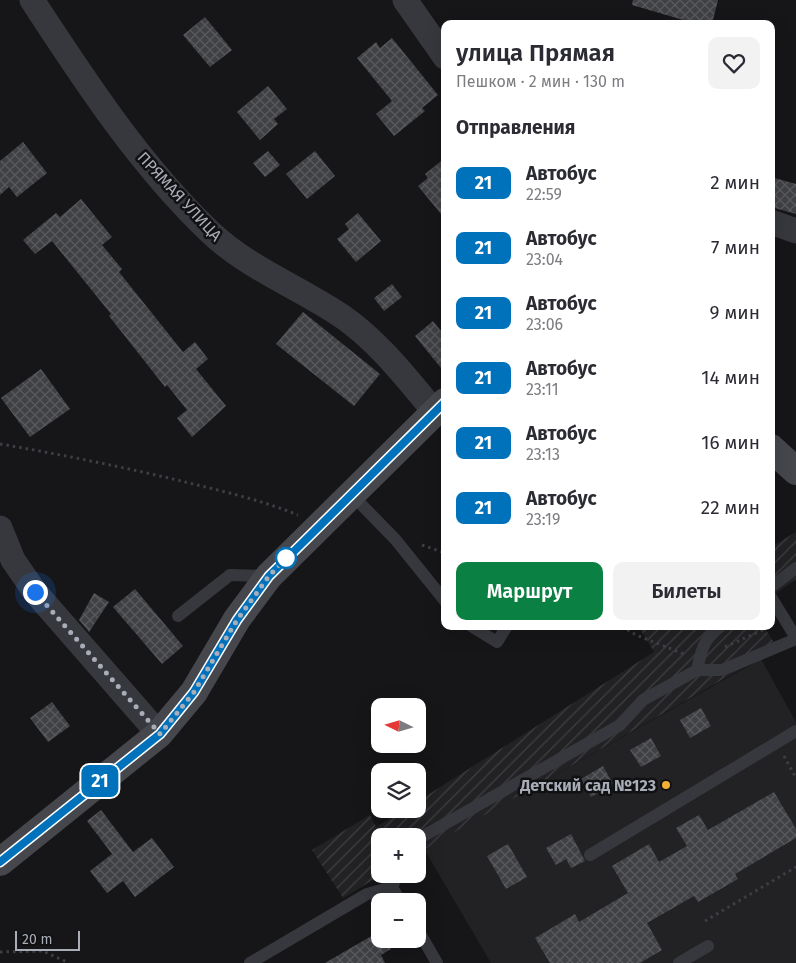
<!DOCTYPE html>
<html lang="ru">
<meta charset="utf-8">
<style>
body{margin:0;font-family:"Fira Sans",sans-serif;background:#f2f2f3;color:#2b2b33;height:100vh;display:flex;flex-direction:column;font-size:19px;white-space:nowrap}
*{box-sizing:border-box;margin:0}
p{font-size:16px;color:#7c7c81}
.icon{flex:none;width:28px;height:28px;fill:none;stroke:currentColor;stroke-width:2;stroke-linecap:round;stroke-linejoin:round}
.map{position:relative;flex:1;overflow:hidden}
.details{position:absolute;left:441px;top:20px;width:334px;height:610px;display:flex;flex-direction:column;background:#fff;border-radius:10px;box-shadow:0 5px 20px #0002}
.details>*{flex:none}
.badge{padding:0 10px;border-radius:8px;font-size:18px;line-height:32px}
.needle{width:32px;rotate:275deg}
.buttons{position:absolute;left:371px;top:698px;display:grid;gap:10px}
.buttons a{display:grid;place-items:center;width:55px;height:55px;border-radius:10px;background:#fff;box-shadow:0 5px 20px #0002;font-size:25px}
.scale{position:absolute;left:15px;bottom:12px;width:65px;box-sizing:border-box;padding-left:5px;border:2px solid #a8adb8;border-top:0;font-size:14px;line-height:18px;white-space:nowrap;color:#a8adb8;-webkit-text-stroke:4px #111113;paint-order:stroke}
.you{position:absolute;width:25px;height:25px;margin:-12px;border:4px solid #fff;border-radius:50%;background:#1a73e8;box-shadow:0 0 0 8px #1a73e833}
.map>.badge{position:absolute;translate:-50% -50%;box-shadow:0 0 0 2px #fff}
h2{padding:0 15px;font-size:19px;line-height:45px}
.round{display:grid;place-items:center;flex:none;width:52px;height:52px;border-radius:10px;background:#f2f2f3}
.summary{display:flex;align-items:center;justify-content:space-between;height:85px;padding:0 15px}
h1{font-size:24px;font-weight:600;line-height:38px}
.action{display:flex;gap:10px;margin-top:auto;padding:10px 15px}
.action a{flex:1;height:58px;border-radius:10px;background:#0b8043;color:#fff;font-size:20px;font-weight:600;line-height:58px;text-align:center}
.action a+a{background:#f2f2f3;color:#2b2b33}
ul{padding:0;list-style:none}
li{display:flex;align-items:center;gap:15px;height:65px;padding:0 15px}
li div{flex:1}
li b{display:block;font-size:19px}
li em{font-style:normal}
li .badge{min-width:55px;font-weight:700;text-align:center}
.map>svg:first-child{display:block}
.built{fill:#222225}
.industrial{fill:url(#industrial-furrows)}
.building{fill:url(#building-cross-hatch)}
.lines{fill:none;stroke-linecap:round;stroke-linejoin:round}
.path{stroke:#3d3f44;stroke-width:3;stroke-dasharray:2.5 4;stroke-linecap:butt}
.lane{stroke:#37383d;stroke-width:12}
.street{stroke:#37383d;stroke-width:25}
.secondary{stroke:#45474d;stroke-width:28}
.line-casing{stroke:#fff;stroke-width:11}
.line{stroke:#0072bc;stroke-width:8}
.walk{stroke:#a8adb8;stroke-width:5;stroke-dasharray:0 9}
.stop-dot{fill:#fff;stroke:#0072bc;stroke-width:2.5}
.poi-dot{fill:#f2b134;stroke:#111113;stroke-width:2}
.labels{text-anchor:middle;stroke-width:5;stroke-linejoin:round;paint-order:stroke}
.street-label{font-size:16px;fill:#a8adb8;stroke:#111113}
.poi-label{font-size:16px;font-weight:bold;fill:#a8adb8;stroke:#111113;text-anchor:end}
</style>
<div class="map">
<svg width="796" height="963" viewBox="0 0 796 963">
<defs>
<pattern id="industrial-furrows" width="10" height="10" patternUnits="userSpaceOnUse" patternTransform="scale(1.25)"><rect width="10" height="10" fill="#222225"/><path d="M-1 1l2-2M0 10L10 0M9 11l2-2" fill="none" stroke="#3f3f43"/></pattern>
<pattern id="building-cross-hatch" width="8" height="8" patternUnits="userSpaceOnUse" patternTransform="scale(1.25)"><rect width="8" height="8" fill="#404145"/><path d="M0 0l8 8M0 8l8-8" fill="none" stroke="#595a5e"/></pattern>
</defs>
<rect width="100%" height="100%" fill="#161618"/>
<!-- built -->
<path class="built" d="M761,659L796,722V963H491L424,849Z"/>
<!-- industrial -->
<path class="industrial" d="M796,532V579L771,597V547Z
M641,626H763L778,648L418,853V836H380V874H383L343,898L312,850L370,815L376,827L405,809H418V801L654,652L639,627Z"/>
<!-- building -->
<path class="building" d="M633,0H718L712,24H697L632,5Z
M205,17L232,50L210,67L183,35Z
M392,38L438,95L422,108L425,111L394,136L376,114L392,101L357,58L376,42L380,48Z
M268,86L287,109L274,119L278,124L260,140L237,112Z
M23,142L47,173L17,197L9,187L0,195V161Z
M268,151L280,165L265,177L253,163Z
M315,151L335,176L307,199L286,174Z
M445,158V219L418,186L428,178L425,174Z
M771,177L796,184V214L771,207Z
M81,199L112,237L102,245L122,269L119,272L183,352L195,342L208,359L196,369L226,406L192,437L177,418L187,410L167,385L165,387L109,316L111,314L52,241L35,254L23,240L56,213L60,217Z
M358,213L381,241L356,262L337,239L349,229L345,224Z
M392,284L402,297L384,311L374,298Z
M303,312L380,374L354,406L276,344Z
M433,321L445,336V373L415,336Z
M41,369L70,409L30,437L1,398Z
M135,589L183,646L162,664L113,607Z
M94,593L109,602L89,632L79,620Z
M52,702L70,726L48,742L30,718Z
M701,708L711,726L690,738L680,720Z
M651,738L661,756L641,767L630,750Z
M603,766L613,784L591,797L581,779Z
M774,792L796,829V838L735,874L738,879L698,902L694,896L647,923L662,950L640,963H550L535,938L575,914L579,922L628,893L612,866L649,844L659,862L687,846L676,828L699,815L708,830Z
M101,810L133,852L152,838L174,867L135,897L123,881L107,893L90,871L112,854L87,821Z
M571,834L585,861L571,868L566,859L556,865L546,848Z
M508,844L527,877L506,889L487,856Z
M380,931V939H385L391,949L381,955L385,963H325Z"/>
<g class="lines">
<!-- path -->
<path class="path" d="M0,444C59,454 118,466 177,480C217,490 259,499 298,515
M422,545L445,553
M622,626L636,635L684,654
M725,647L769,627
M784,756L796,778
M705,921L796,867
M0,952L43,951L69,963"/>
<!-- lane -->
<path class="lane" d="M351,494L395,539L445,601
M771,587L796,568
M771,597L796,638
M178,616L230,575L269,576
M471,626L497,642L507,626
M697,670C702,648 703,640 721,626
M418,839L620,725L643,700L697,670H722L796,639
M590,855L796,731
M392,887L398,874
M418,930L437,963
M250,963L367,894L392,887L400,901
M679,963L708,946"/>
<!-- street -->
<path class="street" d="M32,0C85,81 139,164 209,231C247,268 299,287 343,317C379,342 406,378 435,412
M405,0L445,57
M771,222L796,231
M0,528L13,560L35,592L159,734"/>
<!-- secondary -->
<path class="secondary" d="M771,448L796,471
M0,862L159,734L194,692L237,619L269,576L445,402"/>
</g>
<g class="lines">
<!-- line casing -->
<g class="line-casing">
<path id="line" d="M0,862L160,734L194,692L237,620L269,576L445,402"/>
</g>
<!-- line -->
<use href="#line" class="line"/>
<!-- walk -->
<path class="walk" d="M35,592L160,734L194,692L237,620L269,576L288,556L286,558"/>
</g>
<!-- markers -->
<circle class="stop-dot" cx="286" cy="558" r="10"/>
<circle class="poi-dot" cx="666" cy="785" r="5"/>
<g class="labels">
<!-- street labels -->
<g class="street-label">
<text transform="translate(180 196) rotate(47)" y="6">ПРЯМАЯ УЛИЦА</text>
</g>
<!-- poi labels -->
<g class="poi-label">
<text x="656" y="791">Детский сад №123</text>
</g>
</g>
</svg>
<div class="buttons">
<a><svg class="needle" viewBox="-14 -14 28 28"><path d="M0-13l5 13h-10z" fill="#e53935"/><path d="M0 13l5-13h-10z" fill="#7c7c81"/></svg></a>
<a><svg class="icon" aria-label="layers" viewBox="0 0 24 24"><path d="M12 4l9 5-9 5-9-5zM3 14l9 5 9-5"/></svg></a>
<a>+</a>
<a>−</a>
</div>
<div class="scale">20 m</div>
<div class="you" style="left:35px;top:592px"></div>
<b class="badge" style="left:100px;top:781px;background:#0072bc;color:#fff">21</b>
<section class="details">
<div class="summary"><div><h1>улица Прямая</h1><p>Пешком · 2 мин · 130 m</p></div><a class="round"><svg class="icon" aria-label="heart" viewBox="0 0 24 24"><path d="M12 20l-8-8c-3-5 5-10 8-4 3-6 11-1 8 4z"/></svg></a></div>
<h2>Отправления</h2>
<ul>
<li><span class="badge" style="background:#0072bc;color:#fff">21</span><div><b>Автобус</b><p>22:59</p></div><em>2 мин</em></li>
<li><span class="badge" style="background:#0072bc;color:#fff">21</span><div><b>Автобус</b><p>23:04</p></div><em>7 мин</em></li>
<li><span class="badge" style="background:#0072bc;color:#fff">21</span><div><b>Автобус</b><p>23:06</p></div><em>9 мин</em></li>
<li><span class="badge" style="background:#0072bc;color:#fff">21</span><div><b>Автобус</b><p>23:11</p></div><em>14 мин</em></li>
<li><span class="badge" style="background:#0072bc;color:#fff">21</span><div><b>Автобус</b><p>23:13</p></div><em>16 мин</em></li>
<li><span class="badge" style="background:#0072bc;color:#fff">21</span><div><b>Автобус</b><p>23:19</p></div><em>22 мин</em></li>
</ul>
<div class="action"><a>Маршрут</a><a>Билеты</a></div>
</section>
</div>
